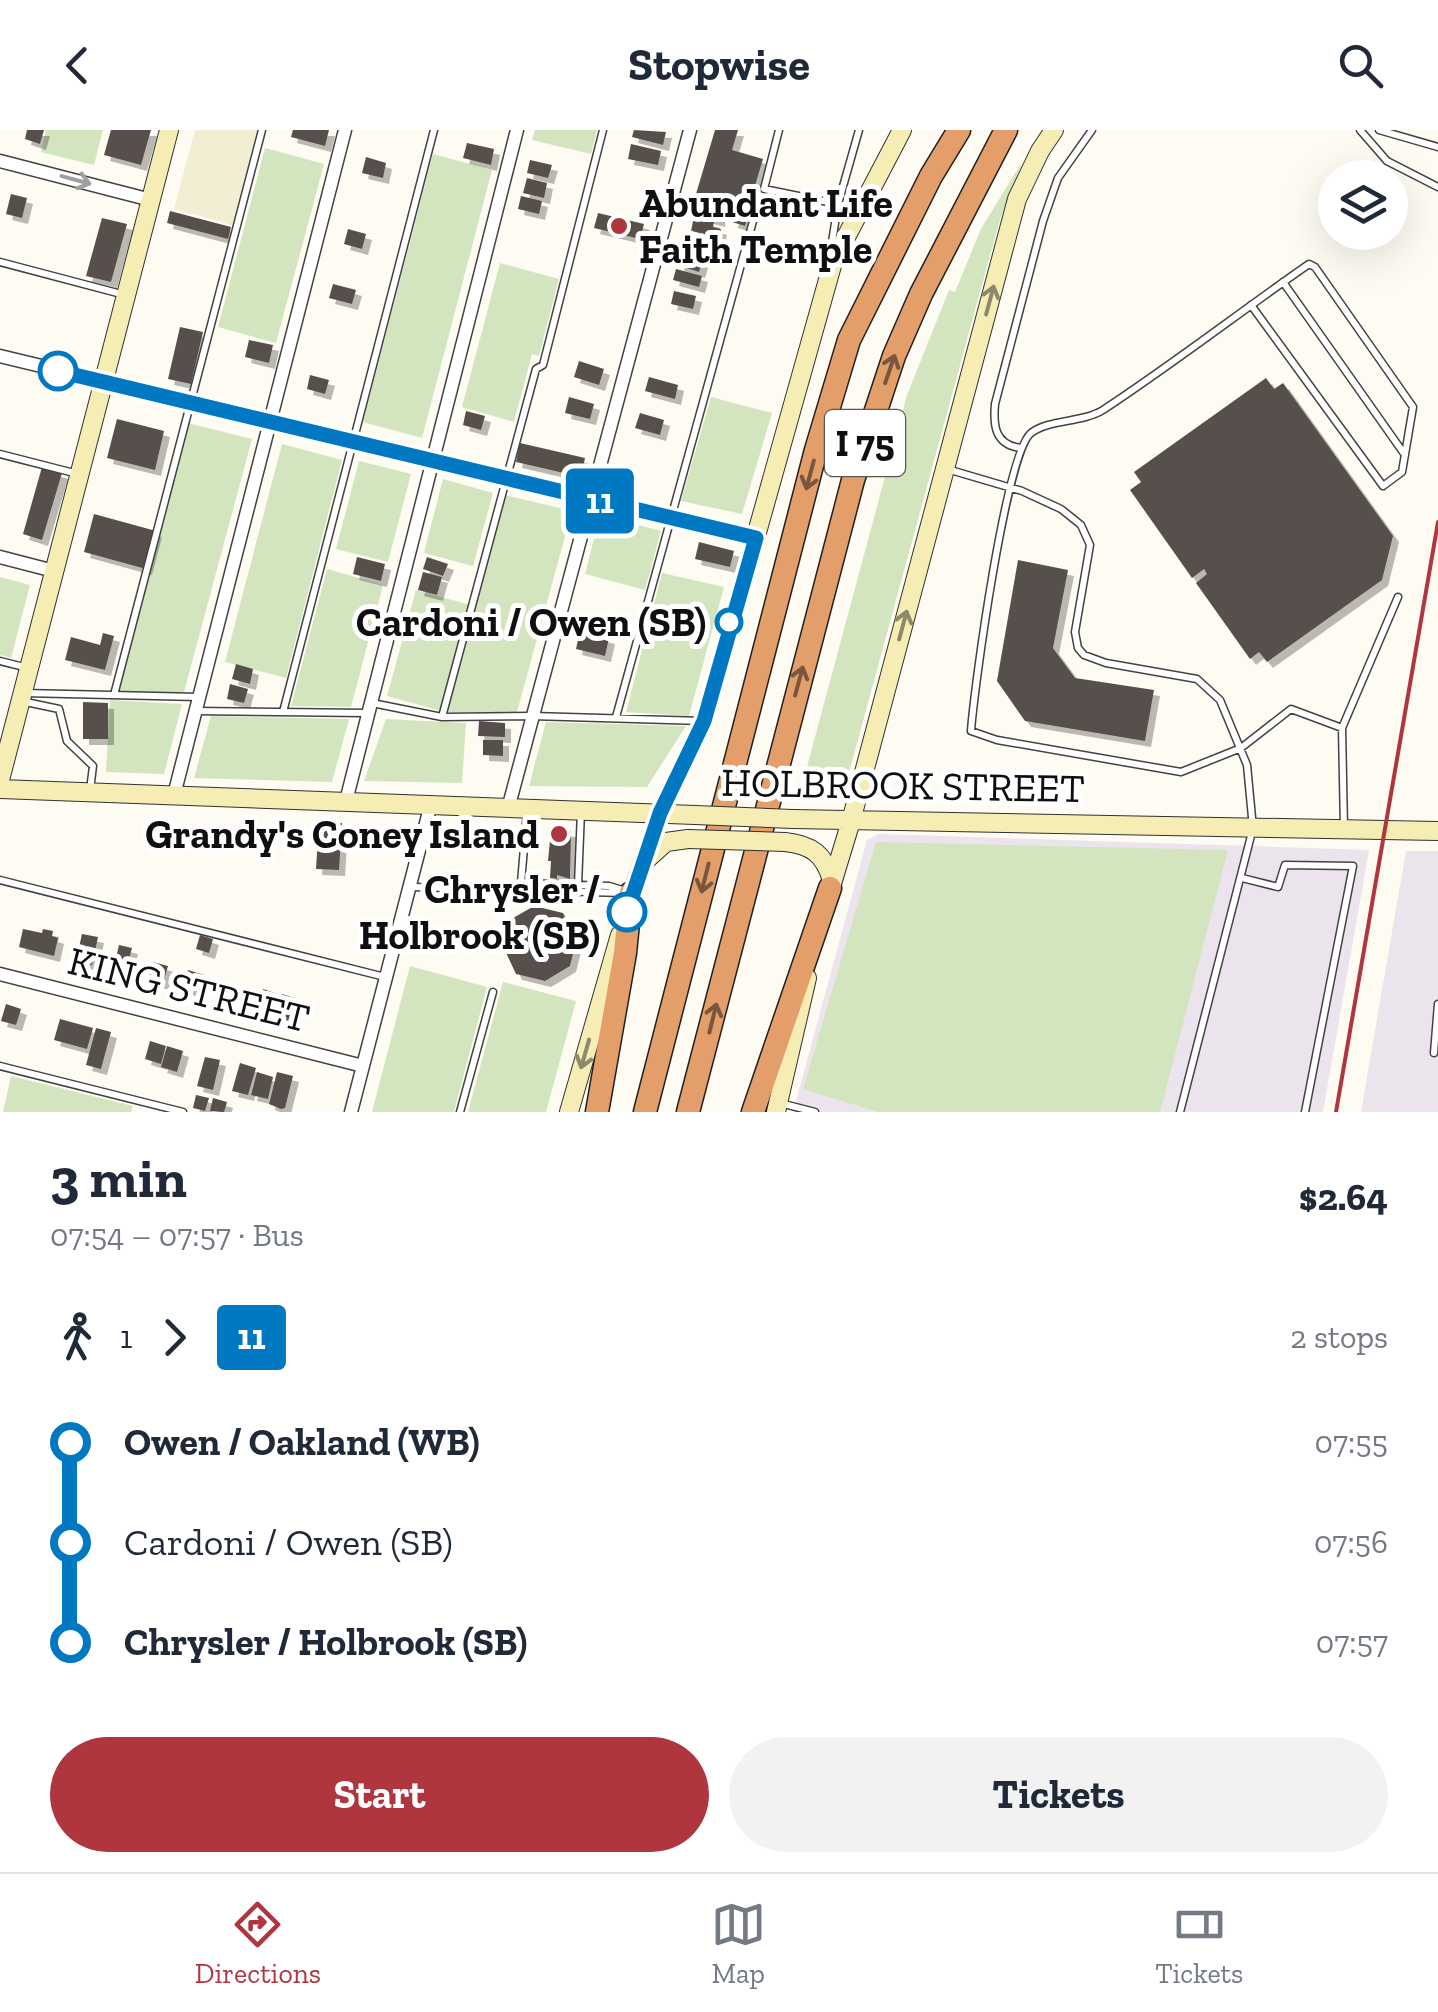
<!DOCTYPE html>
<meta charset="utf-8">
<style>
body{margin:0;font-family:"Zilla Slab",serif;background:#f2f2f3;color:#1f2937;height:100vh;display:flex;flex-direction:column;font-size:38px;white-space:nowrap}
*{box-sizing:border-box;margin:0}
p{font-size:32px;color:#747a83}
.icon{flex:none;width:55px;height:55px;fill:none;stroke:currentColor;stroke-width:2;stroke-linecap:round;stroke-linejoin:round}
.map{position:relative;height:982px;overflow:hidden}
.side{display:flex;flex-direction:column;background:#fff;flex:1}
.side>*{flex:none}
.badge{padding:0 20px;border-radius:8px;font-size:35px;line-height:65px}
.tools{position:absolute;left:1318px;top:30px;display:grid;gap:20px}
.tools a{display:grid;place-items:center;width:90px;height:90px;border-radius:50%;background:#fff;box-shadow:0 10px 40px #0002;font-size:50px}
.map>.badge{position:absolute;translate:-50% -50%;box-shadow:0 0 0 5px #fff}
.legs{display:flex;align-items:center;gap:15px;height:110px;padding:0 50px;font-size:32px}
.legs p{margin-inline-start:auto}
.overview{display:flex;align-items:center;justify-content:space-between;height:170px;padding:0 50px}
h1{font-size:55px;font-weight:700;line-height:75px}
.action{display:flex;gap:20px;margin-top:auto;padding:20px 50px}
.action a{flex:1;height:115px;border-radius:60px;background:#af363f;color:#fff;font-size:40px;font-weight:700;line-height:115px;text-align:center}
.action a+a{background:#f2f2f3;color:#1f2937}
ul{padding:0 50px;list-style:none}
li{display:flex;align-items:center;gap:35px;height:100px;font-size:38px}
li i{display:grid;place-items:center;width:15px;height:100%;margin:0 12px;background:currentColor}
li i::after{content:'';width:25px;height:25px;margin:-12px;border:8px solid;border-radius:50%;background:#fff}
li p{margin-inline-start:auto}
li:first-child i{background:linear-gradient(#0000 50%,currentColor 0)}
li:last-child i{background:linear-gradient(currentColor 50%,#0000 0)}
header{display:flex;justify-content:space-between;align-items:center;height:130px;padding:0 50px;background:#fff;font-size:45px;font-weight:700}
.tab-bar{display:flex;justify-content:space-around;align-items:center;height:140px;border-top:2px solid #e0e1e3;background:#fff;font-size:28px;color:#747a83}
.tab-bar a{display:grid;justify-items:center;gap:5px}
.tab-bar .current{color:#af363f}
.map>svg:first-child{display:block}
.industrial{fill:#ebe4ec}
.farmland{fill:#f1eed4}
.green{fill:#d3e5bf}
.building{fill:#56504c;filter:url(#shadow)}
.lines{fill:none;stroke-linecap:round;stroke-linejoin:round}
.lane-casing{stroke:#424242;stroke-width:9}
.street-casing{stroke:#424242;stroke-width:15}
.secondary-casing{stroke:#313131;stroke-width:20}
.highway-casing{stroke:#202020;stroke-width:25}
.lane{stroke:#fff;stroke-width:6}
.street{stroke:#fff;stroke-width:12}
.secondary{stroke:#f6edb5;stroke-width:18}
.highway{stroke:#e39e6a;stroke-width:22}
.rail{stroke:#af363f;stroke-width:4}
.secondary-bridge-casing{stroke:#313131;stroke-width:20;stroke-linecap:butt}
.secondary-bridge{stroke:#f6edb5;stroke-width:18}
.oneway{stroke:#9f9f9f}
.oneway2{stroke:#8e896a}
.oneway3{stroke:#79563c}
.line-1-casing{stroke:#fff;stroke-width:22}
.line-1{stroke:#0079c2;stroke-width:15}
.poi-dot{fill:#af363f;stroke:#fff;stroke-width:4}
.stop-1-dot{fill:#fff;stroke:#0079c2;stroke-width:5}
.labels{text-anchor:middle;stroke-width:10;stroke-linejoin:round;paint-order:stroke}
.shield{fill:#fff;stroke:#575757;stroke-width:2.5}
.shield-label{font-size:38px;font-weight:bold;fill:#0f0f0f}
.poi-label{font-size:40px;font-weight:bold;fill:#0f0f0f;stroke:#fff;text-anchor:start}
.stop-label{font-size:40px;font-weight:bold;fill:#0f0f0f;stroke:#fff;text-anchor:end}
.street-label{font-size:40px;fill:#0f0f0f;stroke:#fff}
</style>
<header><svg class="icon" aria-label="back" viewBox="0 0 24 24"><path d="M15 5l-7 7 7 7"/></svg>Stopwise<svg class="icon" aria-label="search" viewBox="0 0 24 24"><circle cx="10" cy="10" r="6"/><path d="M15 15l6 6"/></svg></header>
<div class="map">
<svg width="1438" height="982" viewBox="0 0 1438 982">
<defs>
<filter id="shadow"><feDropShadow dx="6" dy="6" stdDeviation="0" flood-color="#0004"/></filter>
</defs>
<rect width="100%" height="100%" fill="#fdfbf2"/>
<!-- industrial -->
<path class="industrial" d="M879,704L1369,720L1323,982H793L867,710Z
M1406,721H1438V982H1361Z"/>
<!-- farmland -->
<path class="farmland" d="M195,0H258L232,95L174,79Z"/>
<!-- green -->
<path class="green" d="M46,0H103L94,35L41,22Z
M535,0H597L591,24L532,10Z
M265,18L324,34L276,213L218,197Z
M433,24L492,40L422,308L363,292Z
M1023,30L1001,86L989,129L844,661L801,659L907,265L949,160L955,162L981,99Z
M500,133L559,149L539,226L532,224L514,292L462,277Z
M711,267L772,283L742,384L681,371Z
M188,293L252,309L184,562H118Z
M282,314L342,330L286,548L225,532Z
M359,331L411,344L388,432L336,419Z
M443,349L493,363L473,436L424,423Z
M505,365L572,381L517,582H447Z
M600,385L661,401L645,460L585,444Z
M327,439L383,455L351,577L291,576Z
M662,443L724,457L689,586L626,582Z
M0,447L30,455L11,528L0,525Z
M416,460L470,475L441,581L387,566Z
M110,570L182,574L164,644L106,642Z
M211,586L349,589L332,652L194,648Z
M386,589L466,593L462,653L364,651Z
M546,592L686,596L647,657L529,656Z
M876,712L1228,720L1160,982H878L803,959Z
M410,836L487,857L454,982H372Z
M503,852L576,871L546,982H468Z
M11,946L133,976L131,982H3Z"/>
<!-- building -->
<path class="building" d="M27,0H44L40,14L25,9Z
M111,0H151L141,35L104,25Z
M293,0H329L325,16L291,7Z
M634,0L666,2L663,15L632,7Z
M715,0H738L732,20L763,29L748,79L696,64Z
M467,13L494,19L491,35L463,28Z
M631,14L661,21L658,35L628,29Z
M366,27L386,33L383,48L362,43Z
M530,30L552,35L548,48L527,43Z
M527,48L547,53L544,68L523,63Z
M11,64L27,68L22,88L6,84Z
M521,66L542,71L539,84L518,79Z
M694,69L720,76L719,91L690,83Z
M735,79L749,82L745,96L732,92Z
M170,81L231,97L228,109L167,93Z
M598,83L644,94L640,109L594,98Z
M694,87L714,92L713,97L721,99L719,107L691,101Z
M102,88L127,94L111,152L86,146Z
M348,99L366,104L362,119L344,114Z
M683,119L704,126L699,142L678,135Z
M676,139L702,146L699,157L673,150Z
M333,154L356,160L352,174L329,168Z
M674,161L696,166L693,179L671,174Z
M180,197L203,202L191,254L168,249Z
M249,210L273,215L269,233L245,227Z
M579,231L604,239L599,255L574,247Z
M310,245L329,250L325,264L307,259Z
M649,247L678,255L675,269L645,261Z
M1266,248L1274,259L1283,253L1393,406L1382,450L1267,532L1259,522L1250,529L1196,453L1207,444L1204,439L1192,448L1130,360L1141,352L1134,342Z
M569,267L594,274L590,289L565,283Z
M466,281L485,286L481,300L463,295Z
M640,283L664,290L660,305L635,298Z
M117,289L164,301L155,340L107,328Z
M520,313L585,328L581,347L516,332Z
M42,337L62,343L42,410L23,404Z
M94,384L156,401L146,439L84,422Z
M699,412L734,421L730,437L695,429Z
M357,427L385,434L381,451L353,444Z
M427,427L448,434L443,446L423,439Z
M1018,430L1068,440L1053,518L1075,548L1154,560L1145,611L1025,591L997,551Z
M423,442L442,447L437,465L418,460Z
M580,501L609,508L605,526L576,519Z
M103,503L114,506L105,540L65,530L71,507L100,515Z
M236,534L253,539L250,554L232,549Z
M230,554L248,559L244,573L227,569Z
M83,572L108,573V609H83Z
M479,591L505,593V607L478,606Z
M483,610H503V626L483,625Z
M319,692L342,693L339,740L316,739Z
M551,700L571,701L570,749L557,745V749L550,748L551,731H548Z
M534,776L563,783L577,808L570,836L545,851L516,844L502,814L508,791Z
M23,799L42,803L43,799L53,801L52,806L58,808L54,826L19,817Z
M82,804L98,807L92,835L76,831Z
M200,805L213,809L209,823L196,819Z
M119,815L132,818L125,844L113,841Z
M153,832L168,836L163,854L148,850Z
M188,840L204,845L200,863L183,858Z
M263,859L278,864L273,884L257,879Z
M282,864L295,868L288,891L275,887Z
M6,874L21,879L16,895L1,891Z
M60,889L93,898L87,919L54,910Z
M96,898L111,902L101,939L86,935Z
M150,911L166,916L161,934L145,929Z
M167,916L183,921L177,942L161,937Z
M205,927L220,930L213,960L197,956Z
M240,933L256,938L248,965L232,961Z
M257,942L273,947L268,969L251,965Z
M277,942L293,946L285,978L281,979L269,974Z
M196,965L209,968L205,981L193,978Z
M213,968L227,972L224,982L210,981Z"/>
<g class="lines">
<!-- lane casing -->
<g class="lane-casing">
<path id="lane" d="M779,0L764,59L838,74
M1360,0L1387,31L1438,57
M1379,0L1438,17
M830,125L838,74L859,0
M0,132L125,165
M1283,152L1405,325
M1251,175L1383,356L1402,342L1413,277L1315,137L1309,134C1240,182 1173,234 1103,280C1082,293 1049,289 1031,303C1006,323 974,559 971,601L997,610L1181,642L1241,618L1291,579L1342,598
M1021,318C995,315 993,296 995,274L1043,91L1058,48L1092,0
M0,324L78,344
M947,339L1022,361L1061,379L1081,395L1090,415L1075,502L1078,518L1084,525L1106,533L1197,549L1220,570L1247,635L1253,698L1180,982
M0,531L28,538
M23,563L199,567
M114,565L262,0
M21,571L59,579L67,611L93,636L90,660
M372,573L442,587L532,586L703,591
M195,581L367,583
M283,582L434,0
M442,587L536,239L543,235L603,0
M616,587L755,84
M527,682L521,753L609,756L626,761
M1344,699L1342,598L1398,467
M1242,748L1278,757L1285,735L1353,736L1305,982
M0,750L385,847
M578,755L581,681
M412,757L624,763
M1434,923L1438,874
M0,936L183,982
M780,973L815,982
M460,982L493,862"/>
</g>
<!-- street casing -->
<g class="street-casing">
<path id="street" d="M0,31L151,70
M0,226L755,408
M0,427L54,441
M174,665L345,0
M346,671L517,0
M509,675L690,0
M0,844L363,936
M351,982L431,674"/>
</g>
<!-- secondary casing -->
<g class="secondary-casing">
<path id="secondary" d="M0,650L169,0
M0,659L695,685
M793,689L1438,701
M785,712C812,715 824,724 832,750
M646,730L666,712L688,709
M827,770L851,691L1017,69L1040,21L1054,0
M628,775L660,683L704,591L833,132L902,0
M569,982L620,805
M776,982L807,848"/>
</g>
<!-- highway casing -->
<g class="highway-casing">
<path id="highway" d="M597,982L625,823L631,763
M645,982L816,320L849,210L931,46L959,0
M688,982L853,350L894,226L921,164L1006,0
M753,982L830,758"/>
</g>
<!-- lane -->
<use href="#lane" class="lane"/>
<!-- street -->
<use href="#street" class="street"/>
<!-- secondary -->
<use href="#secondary" class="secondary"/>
<!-- highway -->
<use href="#highway" class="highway"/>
<!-- rail -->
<path class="rail" d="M1336,982L1438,392"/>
<!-- secondary-bridge casing -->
<g class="secondary-bridge-casing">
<path id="secondary-bridge" d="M695,685L793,689
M688,709L785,712"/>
</g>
<!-- secondary-bridge -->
<use href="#secondary-bridge" class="secondary-bridge"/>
</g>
<!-- one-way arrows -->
<defs><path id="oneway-shaft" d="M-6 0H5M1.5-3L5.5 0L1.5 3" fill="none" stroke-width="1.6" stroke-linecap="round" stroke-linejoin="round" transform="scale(2.5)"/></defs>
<use class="oneway" href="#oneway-shaft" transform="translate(76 50) rotate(15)"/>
<g class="oneway2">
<use href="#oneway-shaft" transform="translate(990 170) rotate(-75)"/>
<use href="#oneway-shaft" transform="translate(903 495) rotate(-75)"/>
<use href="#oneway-shaft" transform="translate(585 924) rotate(106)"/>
</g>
<g class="oneway3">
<use href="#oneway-shaft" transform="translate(890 239) rotate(-71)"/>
<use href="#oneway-shaft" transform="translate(810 345) rotate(105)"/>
<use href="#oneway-shaft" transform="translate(799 551) rotate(-75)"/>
<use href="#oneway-shaft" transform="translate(705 748) rotate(104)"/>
<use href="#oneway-shaft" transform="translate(713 888) rotate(-76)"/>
</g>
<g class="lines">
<!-- line-1 casing -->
<g class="line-1-casing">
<path id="line-1" d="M58,241L756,408L704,591L660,683L627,782"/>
</g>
<!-- line-1 -->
<use href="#line-1" class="line-1"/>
</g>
<!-- markers -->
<g class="poi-dot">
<circle cx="619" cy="96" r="10"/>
<circle cx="559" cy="704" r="10"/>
</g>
<g class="stop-1-dot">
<circle cx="58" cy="241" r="18"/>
<circle cx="729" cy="492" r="12"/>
<circle cx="627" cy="782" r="18"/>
</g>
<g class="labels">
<!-- shield labels -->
<rect class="shield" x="825" y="280" width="80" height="66" rx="8"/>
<g class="shield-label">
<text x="865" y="326">I 75</text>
</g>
<!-- poi labels -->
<g class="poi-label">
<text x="639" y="87">Abundant Life<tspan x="639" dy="46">Faith Temple</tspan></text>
<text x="539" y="718" text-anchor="end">Grandy's Coney Island</text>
</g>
<!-- stop labels -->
<g class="stop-label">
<text x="706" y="506">Cardoni / Owen (SB)</text>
<text x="600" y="773">Chrysler /<tspan x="600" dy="46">Holbrook (SB)</tspan></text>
</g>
<!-- street labels -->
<g class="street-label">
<text transform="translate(903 655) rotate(1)" y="14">HOLBROOK STREET</text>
<text transform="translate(189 859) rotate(14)" y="14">KING STREET</text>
</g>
</g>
</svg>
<div class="tools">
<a><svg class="icon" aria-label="layers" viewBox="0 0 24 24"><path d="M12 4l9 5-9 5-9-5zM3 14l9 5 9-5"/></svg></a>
</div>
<b class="badge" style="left:600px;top:371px;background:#0079c2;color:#fff">11</b>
</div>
<section class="side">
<div class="overview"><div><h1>3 min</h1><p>07:54 – 07:57 · Bus</p></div><b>$2.64</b></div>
<div class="legs"><svg class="icon" aria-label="walk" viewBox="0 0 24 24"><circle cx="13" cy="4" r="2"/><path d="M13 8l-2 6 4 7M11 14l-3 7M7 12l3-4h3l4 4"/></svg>1<svg class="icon" aria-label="forward" viewBox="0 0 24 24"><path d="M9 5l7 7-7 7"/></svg><b class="badge" style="background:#0079c2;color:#fff">11</b><p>2 stops</p></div>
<ul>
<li><i style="color:#0079c2"></i><b>Owen / Oakland (WB)</b><p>07:55</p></li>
<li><i style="color:#0079c2"></i><span>Cardoni / Owen (SB)</span><p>07:56</p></li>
<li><i style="color:#0079c2"></i><b>Chrysler / Holbrook (SB)</b><p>07:57</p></li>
</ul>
<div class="action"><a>Start</a><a>Tickets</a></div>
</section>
<nav class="tab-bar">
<a class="current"><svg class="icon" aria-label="directions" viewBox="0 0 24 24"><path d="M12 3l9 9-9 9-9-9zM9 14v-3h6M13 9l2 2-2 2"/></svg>Directions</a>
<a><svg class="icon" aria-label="map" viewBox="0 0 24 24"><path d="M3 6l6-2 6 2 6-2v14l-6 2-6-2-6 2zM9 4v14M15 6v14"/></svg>Map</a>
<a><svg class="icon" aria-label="tickets" viewBox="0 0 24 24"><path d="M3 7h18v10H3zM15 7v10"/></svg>Tickets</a>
</nav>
